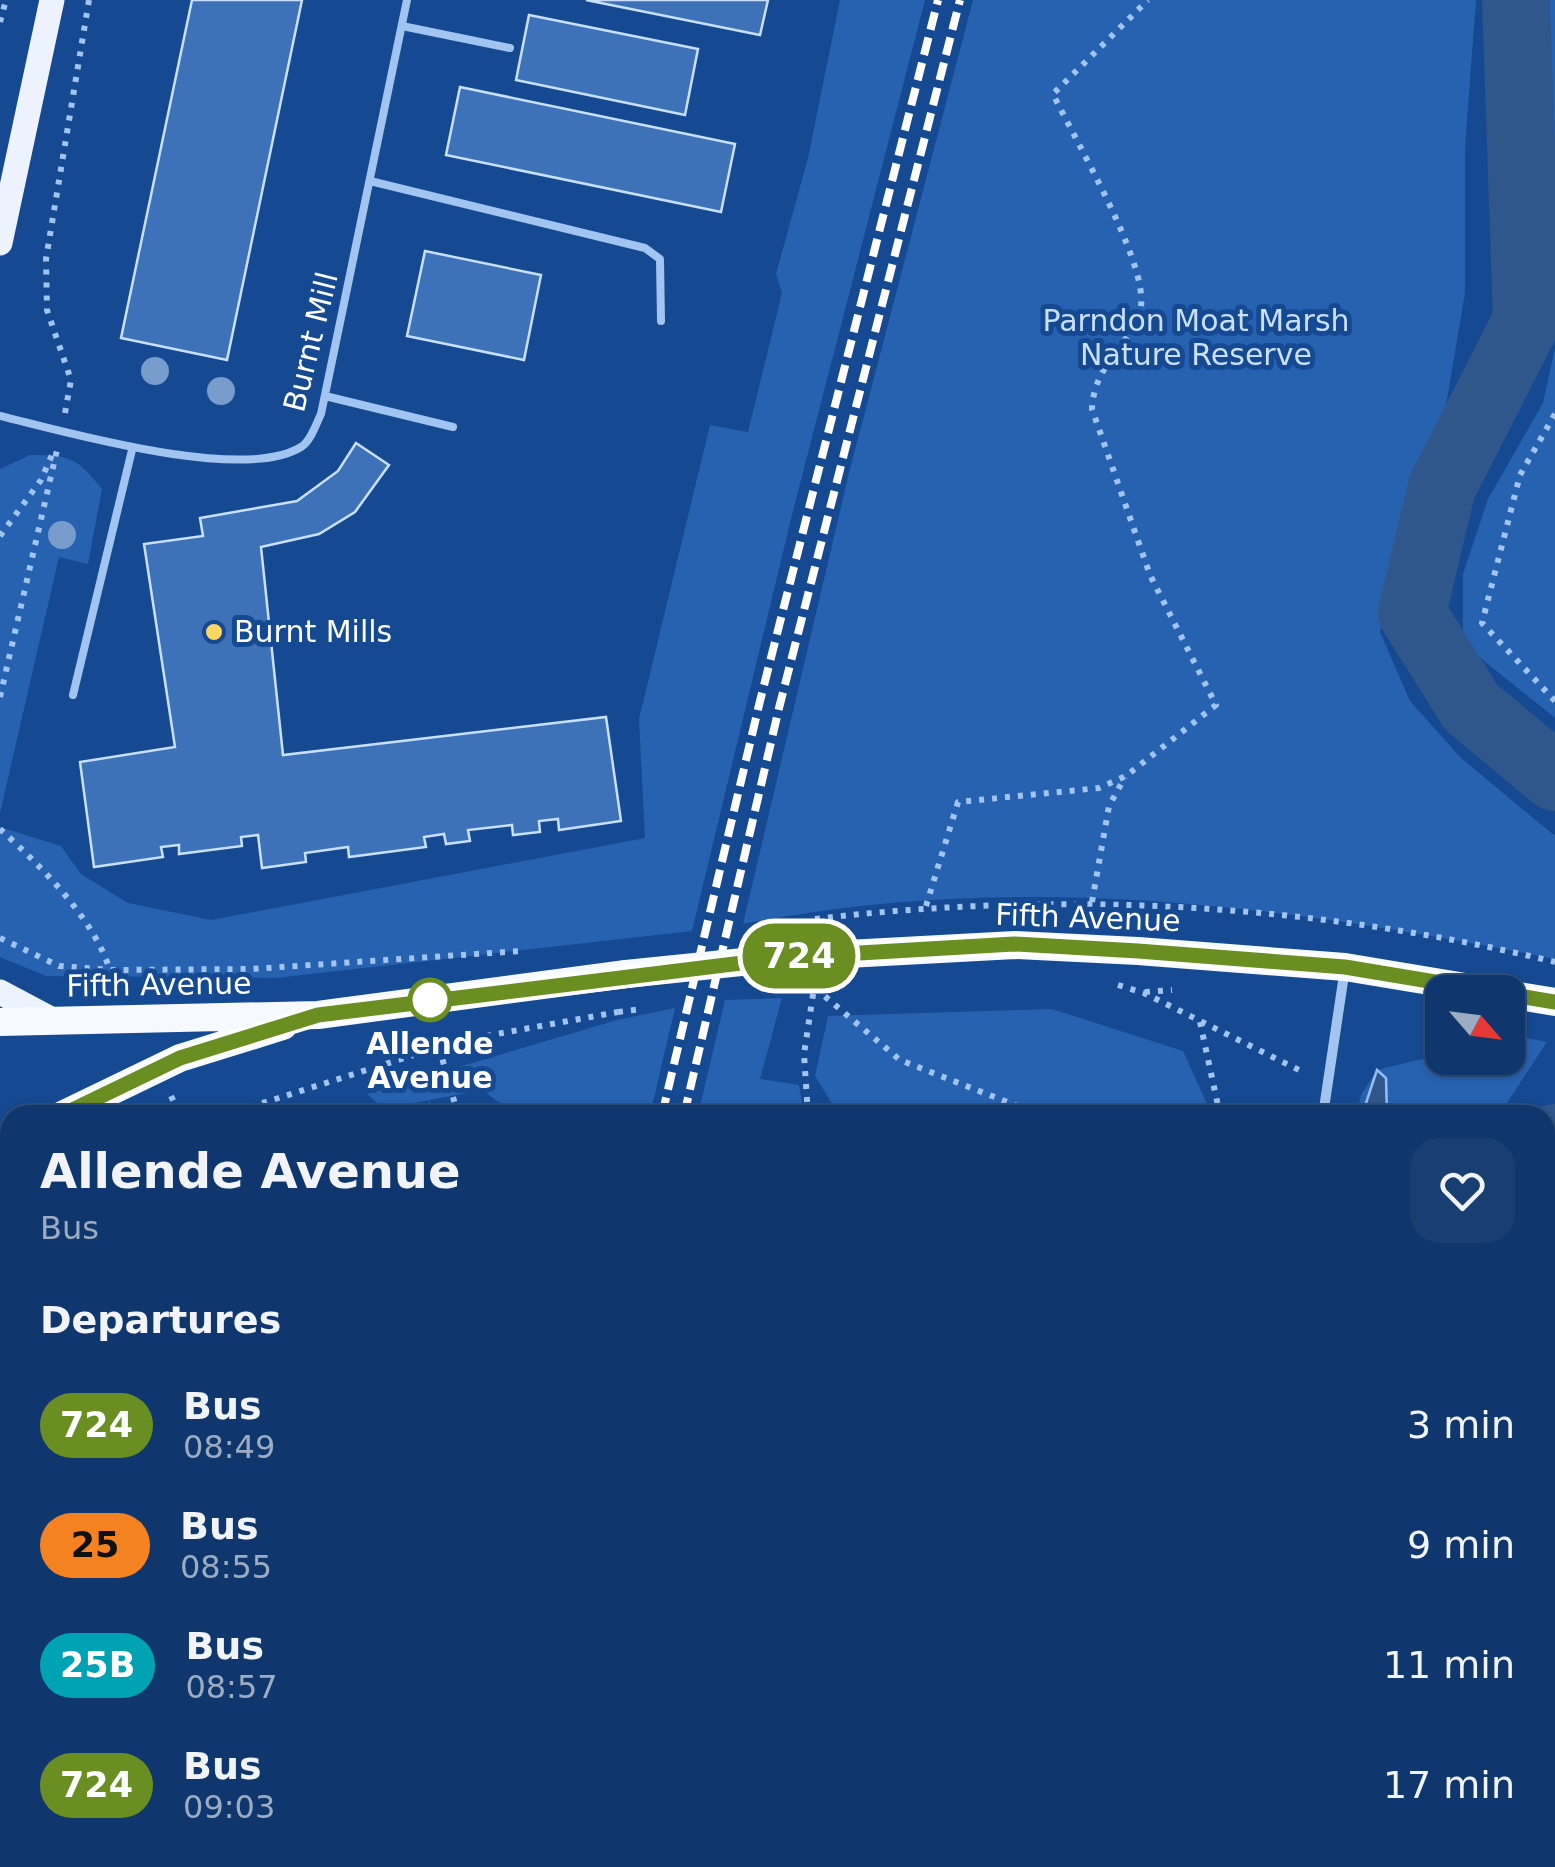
<!DOCTYPE html>
<style>
body{margin:0;font-family:"DejaVu Sans",sans-serif;background:#193f72;color:#f1f3f6;height:100vh;display:flex;flex-direction:column;font-size:38px;white-space:nowrap}
*{box-sizing:border-box;margin:0}
p{font-size:32px;color:#9cacc2}
.icon{flex:none;width:55px;height:55px;fill:none;stroke:currentColor;stroke-width:2;stroke-linecap:round;stroke-linejoin:round}
.map{position:relative;flex:1;overflow:hidden}
.side{position:absolute;left:0px;top:1105px;width:1555px;height:762px;display:flex;flex-direction:column;background:#10376d;border-radius:30px 30px 0 0;box-shadow:0 2px 8px #0004,0 0 0 2px #305180}
.side>*{flex:none}
.badge{padding:0 20px;border-radius:32px;font-size:35px;line-height:65px}
.needle{width:65px;rotate:118deg}
.controls{position:absolute;left:1425px;top:975px;display:grid;gap:20px}
.controls a{display:grid;place-items:center;width:100px;height:100px;border-radius:20px;background:#10376d;box-shadow:0 2px 8px #0004,0 0 0 2px #305180;font-size:50px}
.map>.badge{position:absolute;translate:-50% -50%;box-shadow:0 0 0 5px #fff}
h2{padding:0 40px;font-size:38px;line-height:90px}
.round{display:grid;place-items:center;flex:none;width:105px;height:105px;border-radius:30px;background:#193f72}
.summary{display:flex;align-items:center;justify-content:space-between;height:170px;padding:0 40px}
h1{font-size:48px;font-weight:800;line-height:75px}
ul{padding:0;list-style:none}
li{display:flex;align-items:center;gap:30px;height:120px;padding:0 40px}
li div{flex:1}
li b{display:block;font-size:38px}
li em{font-style:normal}
li .badge{min-width:110px;font-weight:700;text-align:center}
.map>svg:first-child{display:block}
.green{fill:#2762b0}
.water{fill:#30578c;stroke:#94bff4;stroke-width:2.5}
.lines{fill:none;stroke-linecap:round;stroke-linejoin:round}
.stream{stroke:#94bff4;stroke-width:11}
.river{stroke:#30578c;stroke-width:68}
.building{fill:#3d72b9;stroke:#c9dffc;stroke-width:2.5}
.path{stroke:#a2c4f1;stroke-width:6;stroke-dasharray:5 8;stroke-linecap:butt}
.service{stroke:#a2c4f1;stroke-width:8}
.minor{stroke:#a2c4f1;stroke-width:10}
.primary{stroke:#ecf3ff;stroke-width:25}
.trunk{stroke:#f6f9ff;stroke-width:28}
.rail{stroke:#fff;stroke-width:8;stroke-dasharray:18 8;stroke-linecap:butt}
.path-bridge{stroke:#a2c4f1;stroke-width:6;stroke-dasharray:5 8;stroke-linecap:butt}
.trunk-bridge{stroke:#f6f9ff;stroke-width:28}
.tree{fill:#789ccc}
.line-casing{stroke:#fff;stroke-width:22}
.line{stroke:#6b8e23;stroke-width:15}
.poi-dot{fill:#ffd562;stroke:#154991;stroke-width:4}
.stop-dot{fill:#fff;stroke:#6b8e23;stroke-width:5}
.labels{text-anchor:middle;stroke-width:10;stroke-linejoin:round;paint-order:stroke}
.park-label{font-size:30px;fill:#c9dffc;stroke:#154991}
.street-label{font-size:30px;fill:#fff;stroke:#154991}
.poi-label{font-size:30px;fill:#fff;stroke:#154991;text-anchor:start}
.stop-label{font-size:30px;font-weight:bold;fill:#fff;stroke:#154991}
</style>
<div class="map">
<svg width="1555" height="1867" viewBox="0 0 1555 1867">
<rect width="100%" height="100%" fill="#154991"/>
<!-- green -->
<path class="green" d="M840,0H925L791,519L692,931L276,978L46,976L0,957V827L61,846L81,874L128,903L211,920L645,838L639,719L710,425L748,432L782,293L776,274L808,158Z
M973,0H1476L1465,147V293L1445,411L1408,500L1380,632L1410,701L1460,757L1555,836V959C1281,905 1021,870 743,924L849,473Z
M1550,0H1555V186L1545,48Z
M1555,348V718L1463,644V574L1488,499L1543,403Z
M30,455C71,455 77,458 102,489L88,564L59,557L0,813V469Z
M782,998L760,1079L799,1085L804,1115H698L725,1000Z
M675,1008L650,1115H517L482,1090L384,1109L367,1094L617,1020Z
M1052,1009L1183,1051L1212,1115H839L815,1076L828,1016Z
M1517,1036L1547,1042L1499,1115H1356L1361,1095L1377,1070L1442,1054L1508,1058V1038Z
M1555,1242V1867H1193L1203,1858H1545V1267Z
M373,1858H444L441,1867H373Z
M577,1858H636L618,1867H576Z
M1001,1858H1058L1043,1867H1002Z"/>
<!-- water -->
<path class="water" d="M1377,1070L1386,1078L1387,1115H1362Z"/>
<g class="lines">
<!-- stream -->
<path class="stream" d="M1545,1389L1555,1390"/>
<!-- river -->
<path class="river" d="M1516,0L1527,320L1442,487L1412,613L1471,707L1555,777
M1545,1154L1555,1138
M875,1867L880,1858
M1109,1867L1118,1858"/>
</g>
<!-- building -->
<path class="building" d="M192,0H302L227,360L121,338Z
M586,0H768L760,35Z
M529,15L698,49L685,115L516,80Z
M460,87L735,144L721,212L446,155Z
M425,251L541,275L524,360L407,336Z
M356,443L389,465L355,512L319,534L261,547L283,755L606,717L621,821L559,830L558,819L539,821L540,832L513,835L512,825L468,830L470,841L446,844L444,834L424,837L426,847L349,857L348,847L305,853L306,862L262,868L258,835L241,837L242,846L179,854V845L161,847L163,857L94,867L80,762L175,747L144,544L203,536L200,518L297,501L338,471Z
M429,1104L432,1115H396Z
M10,1478V1556L0,1561V1482Z
M10,1663V1773L0,1777V1668Z"/>
<g class="lines">
<!-- path -->
<path class="path" d="M0,22L6,0
M65,413L71,380L47,310L46,259L89,0
M1555,414L1520,475L1482,623L1555,701
M0,536L41,480L52,455
M0,697L57,450
M0,829C42,867 110,933 114,992
M1092,902L1109,806L1125,777
M926,906L958,802L1099,788L1126,776L1216,705L1150,575L1092,409C1094,361 1136,341 1141,306C1147,261 1075,140 1053,94L1148,0
M815,919C1062,890 1313,903 1555,962
M0,938L59,966L112,970L251,969L521,951
M1118,985L1144,993L1305,1073
M815,988L900,1060L1025,1109L1028,1115
M1145,992L1172,990
M1200,1022L1220,1115
M439,1047L458,1115
M171,1096L180,1115
M225,1115L458,1041L618,1012
M808,1115L804,1054L814,988
M1545,1253L1555,1234
M0,1371L10,1378
M0,1424H10
M306,1858V1867
M374,1867L375,1858
M1186,1867L1196,1858"/>
<!-- service -->
<path class="service" d="M402,26L510,48
M370,181L645,248L660,259L661,321
M325,396L453,427
M0,416C66,432 243,483 301,447C311,441 316,424 321,414L407,0
M73,695L132,450
M677,1867L689,1858"/>
<!-- minor -->
<path class="minor" d="M1323,1115L1345,968
M0,1272L10,1300
M0,1343L10,1345
M977,1858L978,1867
M344,1867L345,1858"/>
<!-- primary -->
<path class="primary" d="M0,243L52,0
M0,992L49,1018"/>
<!-- trunk -->
<path class="trunk" d="M791,957L1015,945L1138,951L1345,967L1555,1002
M0,1022L318,1015L626,974
M62,1115L180,1058L283,1026
M0,1171L10,1159"/>
<!-- rail -->
<path class="rail" d="M662,1115L760,701L938,0
M684,1115L779,708L960,0
M501,1867L503,1858
M521,1867L523,1858"/>
<!-- path-bridge -->
<path class="path-bridge" d="M618,1012L642,1009"/>
<!-- trunk-bridge -->
<path class="trunk-bridge" d="M626,974L791,957"/>
</g>
<!-- trees -->
<g class="tree">
<circle cx="155" cy="371" r="14"/>
<circle cx="221" cy="391" r="14"/>
<circle cx="62" cy="535" r="14"/>
</g>
<g class="lines">
<!-- line casing -->
<g class="line-casing">
<path id="line" d="M62,1115L180,1058L318,1015L791,957L1014,944L1138,951L1345,967L1555,1002"/>
</g>
<!-- line -->
<use href="#line" class="line"/>
</g>
<!-- markers -->
<circle class="poi-dot" cx="214" cy="632" r="10"/>
<circle class="stop-dot" cx="430" cy="1000" r="20"/>
<g class="labels">
<!-- park labels -->
<g class="park-label">
<text x="1196" y="331">Parndon Moat Marsh<tspan x="1196" dy="34">Nature Reserve</tspan></text>
</g>
<!-- street labels -->
<g class="street-label">
<text transform="translate(311 342) rotate(-76)" y="10">Burnt Mill</text>
<text transform="translate(1088 918) rotate(2)" y="10">Fifth Avenue</text>
<text transform="translate(159 985) rotate(-1)" y="10">Fifth Avenue</text>
</g>
<!-- poi labels -->
<g class="poi-label">
<text x="234" y="642">Burnt Mills</text>
</g>
<!-- stop labels -->
<g class="stop-label">
<text x="430" y="1054">Allende<tspan x="430" dy="34">Avenue</tspan></text>
</g>
</g>
</svg>
<div class="controls">
<a><svg class="needle" viewBox="-14 -14 28 28"><path d="M0-13l5 13h-10z" fill="#e53935"/><path d="M0 13l5-13h-10z" fill="#9cacc2"/></svg></a>
</div>
<b class="badge" style="left:799px;top:956px;background:#6b8e23;color:#fff">724</b>
<section class="side">
<div class="summary"><div><h1>Allende Avenue</h1><p>Bus</p></div><a class="round"><svg class="icon" aria-label="heart" viewBox="0 0 24 24"><path d="M12 20l-8-8c-3-5 5-10 8-4 3-6 11-1 8 4z"/></svg></a></div>
<h2>Departures</h2>
<ul>
<li><span class="badge" style="background:#6b8e23;color:#fff">724</span><div><b>Bus</b><p>08:49</p></div><em>3 min</em></li>
<li><span class="badge" style="background:#f58220;color:#111">25</span><div><b>Bus</b><p>08:55</p></div><em>9 min</em></li>
<li><span class="badge" style="background:#00a3b4;color:#fff">25B</span><div><b>Bus</b><p>08:57</p></div><em>11 min</em></li>
<li><span class="badge" style="background:#6b8e23;color:#fff">724</span><div><b>Bus</b><p>09:03</p></div><em>17 min</em></li>
</ul>
</section>
</div>
